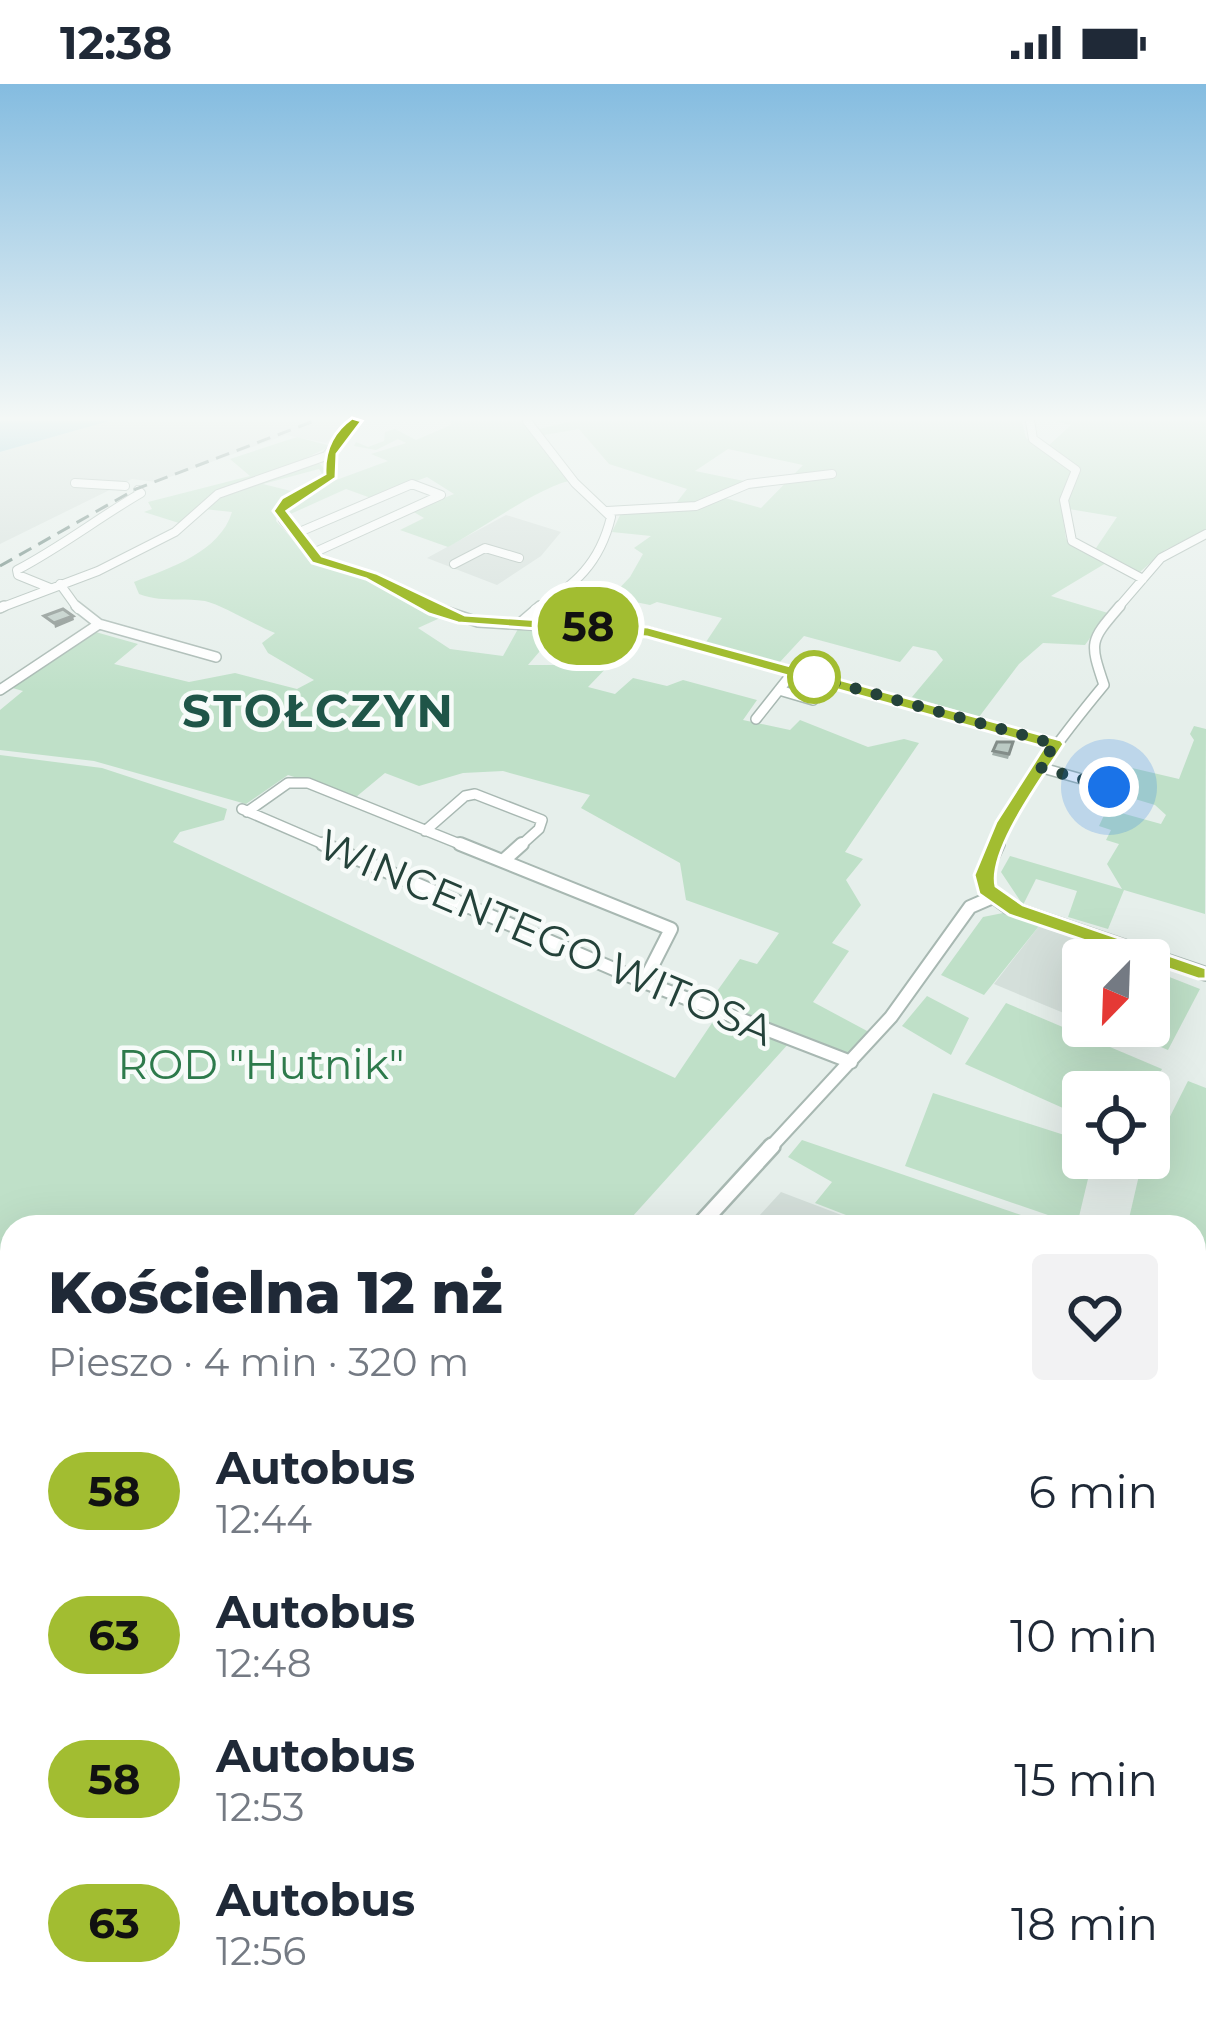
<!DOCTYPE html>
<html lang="pl">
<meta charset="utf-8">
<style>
body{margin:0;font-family:Montserrat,sans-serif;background:#f2f2f3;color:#1f2937;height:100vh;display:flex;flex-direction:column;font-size:45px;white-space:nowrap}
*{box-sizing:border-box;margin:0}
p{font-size:39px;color:#747a83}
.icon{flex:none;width:66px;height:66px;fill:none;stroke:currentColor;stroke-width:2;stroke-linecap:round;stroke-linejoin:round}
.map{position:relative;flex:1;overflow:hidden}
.drawer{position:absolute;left:0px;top:1131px;width:1206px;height:807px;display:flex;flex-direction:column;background:#fff;border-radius:36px 36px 0 0;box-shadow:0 12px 48px #0002}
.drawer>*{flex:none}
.badge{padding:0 24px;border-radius:39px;font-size:42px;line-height:78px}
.needle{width:78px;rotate:203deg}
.tools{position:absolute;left:1062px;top:855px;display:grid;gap:24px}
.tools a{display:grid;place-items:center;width:108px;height:108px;border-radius:12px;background:#fff;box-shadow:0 12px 48px #0002;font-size:60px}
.you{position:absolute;width:60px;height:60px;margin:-30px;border:9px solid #fff;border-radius:50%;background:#1a73e8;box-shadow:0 0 0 18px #1a73e833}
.map>.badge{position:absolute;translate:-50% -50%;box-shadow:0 0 0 6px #fff}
.round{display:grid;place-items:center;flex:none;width:126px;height:126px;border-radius:12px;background:#f2f2f3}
.head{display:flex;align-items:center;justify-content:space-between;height:204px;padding:0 48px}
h1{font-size:57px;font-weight:800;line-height:90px}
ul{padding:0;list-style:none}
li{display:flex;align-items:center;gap:36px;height:144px;padding:0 48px}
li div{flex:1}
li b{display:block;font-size:45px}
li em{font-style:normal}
li .badge{min-width:132px;font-weight:700;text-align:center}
.status{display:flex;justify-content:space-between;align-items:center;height:84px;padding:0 60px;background:#fff;direction:ltr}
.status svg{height:33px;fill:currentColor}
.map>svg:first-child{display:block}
.built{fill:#d4dfda}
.green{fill:#bfe0c8}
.water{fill:#8ec9d4}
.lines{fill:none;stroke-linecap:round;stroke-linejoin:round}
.stream{stroke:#8ec9d4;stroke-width:4.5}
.minor-far4-casing{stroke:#a8b8b2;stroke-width:10}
.minor-far3-casing{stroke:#a8b8b2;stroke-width:12}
.minor-far2-casing{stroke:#a8b8b2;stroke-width:16}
.minor-far1-casing{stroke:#a8b8b2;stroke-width:20}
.minor-casing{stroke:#a8b8b2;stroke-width:22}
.minor-far4{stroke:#fff;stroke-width:8}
.minor-far3{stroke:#fff;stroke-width:9}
.minor-far2{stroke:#fff;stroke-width:12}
.minor-far1{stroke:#fff;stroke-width:15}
.minor{stroke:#fff;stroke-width:18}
.rail{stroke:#5f7d75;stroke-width:3;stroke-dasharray:14 8;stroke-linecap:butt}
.wall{fill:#a1aea9}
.shaded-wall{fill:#838d89}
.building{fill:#bbcac4;stroke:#838d89;stroke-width:3}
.line{fill:#a2bd31;stroke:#fff;stroke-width:3}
.walk{stroke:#24423a;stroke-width:12;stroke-dasharray:0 21.6}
.stop-dot{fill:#fff;stroke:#a2bd31;stroke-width:6}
.labels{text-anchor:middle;stroke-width:9;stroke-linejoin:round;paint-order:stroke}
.street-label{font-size:42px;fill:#24423a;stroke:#f7fbf9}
.park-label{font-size:42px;fill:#2d7a4b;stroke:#f7fbf9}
.far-district-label{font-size:45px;font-weight:bold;letter-spacing:3px;fill:#1f5548;stroke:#f7fbf9}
</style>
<div class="status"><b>12:38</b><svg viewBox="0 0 49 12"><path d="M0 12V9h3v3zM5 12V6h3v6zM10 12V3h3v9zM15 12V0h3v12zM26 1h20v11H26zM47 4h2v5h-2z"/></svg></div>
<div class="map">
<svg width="1206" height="1937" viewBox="0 0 1206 1937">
<rect width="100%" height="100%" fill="#e6efeb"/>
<!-- built -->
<path class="built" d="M109,337H346L326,359L286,351L156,398L132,395L0,460V368Z
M506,431L561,448L541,472L497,501L427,474Z
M1039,842L1106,866L1104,876H1083V937L994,900Z
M781,1108L873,1143H749Z"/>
<!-- green -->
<path class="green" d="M451,337H522L569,397C540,403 479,446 448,463L400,446L424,434L412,427L454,410L427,393L371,414L346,405L286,432L287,425L328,399L388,377L371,370L406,359L398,355L376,366L354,362L356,358L368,363L384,357L385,348L395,345L416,356L451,341Z
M572,337H1022L1026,354L1067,376L1047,363L1071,341L1054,337H1206V446L1165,466L1140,488L1094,467L1117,433L1069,425V413L1061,419L1066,455L1106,479L1051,512L1108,529L1085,561L1043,559L1019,580L979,633L912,613L943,576L936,567L913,562L900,578L804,552L779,579L706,558L722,534L657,518L650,521L611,513L630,493L643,470L634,464L651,452L612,448L622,427L691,426L725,414L761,424L803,381L728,365L695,387L749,398L696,420L677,418L687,405L609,380L579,345L544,351L539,345Z
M297,353L331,362L287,383L214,408L179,439L144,428L152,425L148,418L250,392L230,375Z
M311,380H320L328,389L324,393L319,385L263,400L295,408L280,417L276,437L314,479L374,497L440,534L418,544L450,565L503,572L518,545L558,546L528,581H573L585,570L595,571L614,546L639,550L588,603L615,610L633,594L667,602L683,596L757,616L743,636L790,646L800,636L868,663L904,655L919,659L845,768L863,775L846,796L861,821L832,859L849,867L813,918L869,948L850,970L710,917L740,875L757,880L779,849L686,816L680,779L581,724L590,711L503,687L463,689L419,702L385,689L356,713L288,691L246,720L94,677L0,666V626L23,607L9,603L92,547L138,560L114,580L189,598L235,589L297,605L314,596L268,569L262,559L275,549C255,541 222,521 205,517C181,513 162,519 139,510L134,498C170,484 220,468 232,428L204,425L224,410Z
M1194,642L1206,645L1205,830L1124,806L1108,845L1068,833L1077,807L1036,795L1023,821L1001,788L1010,772L1122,805L1107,780L1119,760L1106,756L1111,746L1099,742L1107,725L1161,740L1166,731L1155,721L1115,709L1108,698L1092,693L1098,676L1179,695L1194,656L1190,650Z
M0,671L102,684L227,725L224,736L180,748L173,758L675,994L718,930L790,958L623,1143H12V1537L0,1527Z
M1003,829L1039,842L984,911L941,891L983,833Z
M1149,885L1200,905L1168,966L1110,942H1149Z
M927,912L969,934L951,971L902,942Z
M1006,919L1162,985L1149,1010L1083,1008V1033L965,980Z
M1188,997L1206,1004V1937H0V1861L12,1849V1926H1194V1143H1127L1143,1074H1149Z
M933,1009L1083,1057V1074H1093L1077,1141L905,1082Z
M802,1056L1056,1143H877L815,1119L832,1098L788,1073Z"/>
<!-- water -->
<path class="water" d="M0,337H109L0,368Z"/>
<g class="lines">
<!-- stream -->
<path class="stream" d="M954,1937L955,1926"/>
<!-- minor-far4 casing -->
<g class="minor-far4-casing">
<path id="minor-far4" d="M527,337L575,399L611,433C600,479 575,502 535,525
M1030,337L1033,355L1076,386L1064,416L1072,457L1143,495
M330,370L331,391L283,420V436L317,476L377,494L436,525
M75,399L125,402
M607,427L696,422L748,400L832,390
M297,449L412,400L441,411L311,470
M454,480L485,464L519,474
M60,500L78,525
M50,504L18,491L17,486C61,463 98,434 141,409L138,406
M0,524L98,487L175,448L218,410L326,372L356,337
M1117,525L1161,474L1206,450"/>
</g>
<!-- minor-far3 casing -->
<g class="minor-far3-casing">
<path id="minor-far3" d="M76,522L99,540L216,573
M430,522L478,538L648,548L1055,660
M0,524L4,522
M519,540L540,522
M0,606L99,540
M779,606L813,616
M756,635L794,587
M1039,683L1110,703
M242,725L330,763
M247,728L288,699H308L467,763
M425,747L465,712L475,710L542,736L539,745L519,763
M996,763C1024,701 1061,653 1104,601C1089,557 1090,557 1120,522"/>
</g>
<!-- minor-far2 casing -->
<g class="minor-far2-casing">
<path id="minor-far2" d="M323,760L644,898L851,978
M460,760L671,845L644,898
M998,760L983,793L990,810L1008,823L1206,890
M503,777L522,760
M769,1065L891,933L970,823L993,813"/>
</g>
<!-- minor-far1 casing -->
<g class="minor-far1-casing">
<path id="minor-far1" d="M698,1143L772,1062"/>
</g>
<!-- minor casing -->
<g class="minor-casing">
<path id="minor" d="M0,1842L12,1830"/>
</g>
<!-- minor-far4 -->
<use href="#minor-far4" class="minor-far4"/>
<!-- minor-far3 -->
<use href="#minor-far3" class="minor-far3"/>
<!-- minor-far2 -->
<use href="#minor-far2" class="minor-far2"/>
<!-- minor-far1 -->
<use href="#minor-far1" class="minor-far1"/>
<!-- minor -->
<use href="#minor" class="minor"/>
<!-- rail -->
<path class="rail" d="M0,482L136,405L314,337"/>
</g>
<!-- wall -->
<path class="wall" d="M997,658H1013L1008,675L992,671Z"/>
<!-- shaded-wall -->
<path class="shaded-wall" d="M73,532L74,536L55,544L54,539Z"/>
<!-- building -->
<path class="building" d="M63,525L73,532L54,539L44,532Z
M997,658H1013L1009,670L993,667Z"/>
<!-- sky -->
<linearGradient id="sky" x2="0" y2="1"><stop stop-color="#84bce0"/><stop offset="0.55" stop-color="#f4f8f6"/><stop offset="1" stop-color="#f4f8f6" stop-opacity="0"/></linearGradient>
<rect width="1206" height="608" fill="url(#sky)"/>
<!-- line -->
<path class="line" d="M352,334L362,337L337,370L336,394L287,427L322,472L376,489L465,531L648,543L1061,656L1064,660C1044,692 988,766 996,802L1023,821L1206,884V895H1198L1009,831L979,810L974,791L996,738L1044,663L647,553L458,539L429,530L366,495L312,479L273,427L282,414L325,390C324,366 332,348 352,334Z"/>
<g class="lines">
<!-- walk -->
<path class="walk" d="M814,593L1055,660L1039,683L1109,703"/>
</g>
<!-- markers -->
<circle class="stop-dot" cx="814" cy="593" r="24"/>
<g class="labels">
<!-- street labels -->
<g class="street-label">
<text transform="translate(546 853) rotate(23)" y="15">WINCENTEGO WITOSA</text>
</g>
<!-- park labels -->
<g class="park-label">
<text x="261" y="995">ROD "Hutnik"</text>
</g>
<!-- far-district labels -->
<g class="far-district-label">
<text x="319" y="643">STOŁCZYN</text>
</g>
</g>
</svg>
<div class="tools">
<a><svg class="needle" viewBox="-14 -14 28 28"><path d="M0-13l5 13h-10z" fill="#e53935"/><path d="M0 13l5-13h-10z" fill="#747a83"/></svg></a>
<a><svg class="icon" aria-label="locate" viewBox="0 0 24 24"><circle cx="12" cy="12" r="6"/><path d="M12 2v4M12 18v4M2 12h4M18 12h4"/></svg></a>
</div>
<div class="you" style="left:1109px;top:703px"></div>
<b class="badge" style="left:588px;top:542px;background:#a2bd31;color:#111">58</b>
<section class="drawer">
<div class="head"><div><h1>Kościelna 12 nż</h1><p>Pieszo · 4 min · 320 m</p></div><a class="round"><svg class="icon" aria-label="heart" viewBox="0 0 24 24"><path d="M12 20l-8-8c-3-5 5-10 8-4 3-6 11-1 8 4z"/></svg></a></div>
<ul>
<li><span class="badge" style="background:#a2bd31;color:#111">58</span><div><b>Autobus</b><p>12:44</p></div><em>6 min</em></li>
<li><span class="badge" style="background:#a2bd31;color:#111">63</span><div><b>Autobus</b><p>12:48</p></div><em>10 min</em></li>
<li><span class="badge" style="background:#a2bd31;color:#111">58</span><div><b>Autobus</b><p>12:53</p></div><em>15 min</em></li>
<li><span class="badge" style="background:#a2bd31;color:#111">63</span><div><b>Autobus</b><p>12:56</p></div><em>18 min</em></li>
</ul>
</section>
</div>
